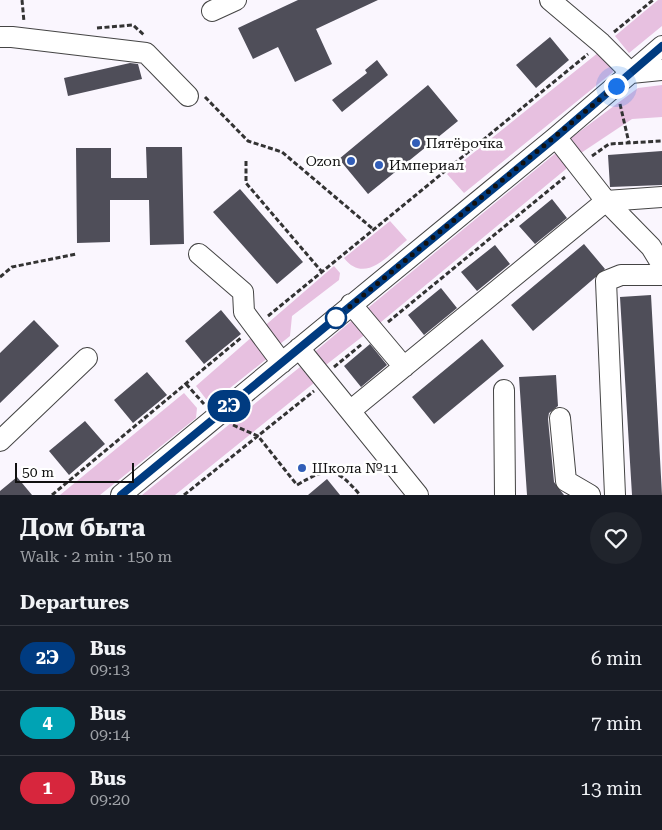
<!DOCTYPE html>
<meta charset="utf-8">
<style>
body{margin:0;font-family:"Roboto Serif",serif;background:#20242c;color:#f1f3f6;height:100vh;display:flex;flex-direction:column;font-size:19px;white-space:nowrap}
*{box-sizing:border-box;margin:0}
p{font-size:16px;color:#9ea1a6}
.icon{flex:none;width:28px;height:28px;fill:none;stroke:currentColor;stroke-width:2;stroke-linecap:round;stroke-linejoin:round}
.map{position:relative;height:495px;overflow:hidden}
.sheet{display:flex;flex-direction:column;background:#171b24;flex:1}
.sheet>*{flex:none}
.badge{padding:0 10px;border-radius:16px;font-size:18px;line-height:32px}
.scale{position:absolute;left:15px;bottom:12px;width:119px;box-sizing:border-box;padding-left:5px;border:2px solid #111;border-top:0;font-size:14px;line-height:18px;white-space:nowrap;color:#111;-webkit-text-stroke:4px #fff;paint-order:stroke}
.you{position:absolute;width:25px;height:25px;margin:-12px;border:4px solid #fff;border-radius:50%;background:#1a73e8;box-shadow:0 0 0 8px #1a73e833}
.map>.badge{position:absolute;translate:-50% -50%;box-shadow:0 0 0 2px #fff}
h2{padding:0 20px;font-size:19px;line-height:45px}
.round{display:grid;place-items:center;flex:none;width:52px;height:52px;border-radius:26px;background:#20242c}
.summary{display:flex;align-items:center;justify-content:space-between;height:85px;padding:0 20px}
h1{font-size:24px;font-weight:700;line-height:38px}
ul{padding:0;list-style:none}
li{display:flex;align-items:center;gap:15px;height:65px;padding:0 20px;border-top:1px solid #363941}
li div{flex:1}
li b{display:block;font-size:19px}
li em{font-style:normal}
li .badge{min-width:55px;font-weight:700;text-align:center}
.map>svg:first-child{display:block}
.green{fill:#e7c0e0}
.building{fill:#4f4e59}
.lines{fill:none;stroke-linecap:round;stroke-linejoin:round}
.minor-casing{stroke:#444;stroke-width:22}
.path{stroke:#333;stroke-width:3;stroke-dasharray:5 2.5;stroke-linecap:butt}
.minor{stroke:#fff;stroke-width:20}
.line-casing{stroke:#fff;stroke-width:11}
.line{stroke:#003b80;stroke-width:8}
.walk{stroke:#111;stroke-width:5;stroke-dasharray:0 9}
.poi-dot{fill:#325eb8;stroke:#fff;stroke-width:2}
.stop-dot{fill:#fff;stroke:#003b80;stroke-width:2.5}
.labels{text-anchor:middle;stroke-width:5;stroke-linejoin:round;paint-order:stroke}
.poi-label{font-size:14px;fill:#111;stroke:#fff;text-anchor:start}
</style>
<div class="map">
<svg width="662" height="495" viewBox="0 0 662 495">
<rect width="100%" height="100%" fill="#faf6fe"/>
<!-- green -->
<path class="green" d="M658,0H662V26L629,53L615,36Z
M599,52L612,65L613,72L464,193L447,174Z
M662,85V117L632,119L581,153L571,138L638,88Z
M557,152L568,162L566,169L375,327L363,312Z
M390,221L407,240C388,255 365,285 344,258Z
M334,266L340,273L339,280L292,316L290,336L275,348L261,329Z
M355,318L367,333L322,368L311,355Z
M253,336L269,357L215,400L206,399L196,386Z
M300,367L314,383L175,495H142Z
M184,393L197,408L196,418L100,495H60Z"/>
<!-- building -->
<path class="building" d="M298,0H378L316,29L332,64L295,82L278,47L253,59L238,28Z
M550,37L569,60L536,88L516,65Z
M377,60L388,75L342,112L332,100L367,73L365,70Z
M130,63L138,64L142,79L68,96L64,78Z
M428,85L458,121L368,194L339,159Z
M146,147H182L184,244L150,245L149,200H110V242L77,243L76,148H111V178H147Z
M662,151V185L610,187L608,155Z
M240,189L303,262L277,284L213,212Z
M552,199L567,218L535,244L519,226Z
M584,244L605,269L533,331L511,305Z
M495,245L510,264L477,291L461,272Z
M441,288L457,308L424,335L408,315Z
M651,295L662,495H632L620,297Z
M221,310L241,334L204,364L185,341Z
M34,320L59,346L0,403V353Z
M482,339L504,366L434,424L412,397Z
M370,344L387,365L361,387L344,366Z
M147,372L167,395L133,423L114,400Z
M556,375L558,406L549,413L548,419L554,482L564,495H527L519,377Z
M85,421L105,444L69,475L49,451Z
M17,477L32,495H0V491Z
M327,479L340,495H308Z"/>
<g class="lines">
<!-- minor casing -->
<g class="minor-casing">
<path id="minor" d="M550,0L601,43L631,73L662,70
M212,11L236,0
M0,37H12L146,53L188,96
M556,137L606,201L651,247L662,265
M199,254L243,292L244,312L282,363
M351,304L404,367
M299,348L418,495
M504,390L505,495
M350,411L606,201L662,197
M560,418L566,481L590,495
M0,441L87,358
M121,495L556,137L662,46
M615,495L606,281L621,275H662"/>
</g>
<!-- path -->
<path class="path" d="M22,0L24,22
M97,28L133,25L144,35
M614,32L653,0
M205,97L248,141L282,152L373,229
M620,104L629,143
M592,156L609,144L662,141
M246,161V183L322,272
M0,277L12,267L76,254
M268,316L588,54
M388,322L565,177
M334,367L362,344
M186,384L204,404
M233,425L258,436L297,485C329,466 336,467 360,495
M52,495L242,337
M184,495L314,391"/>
<!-- minor -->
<use href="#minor" class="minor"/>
</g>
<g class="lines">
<!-- line casing -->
<g class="line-casing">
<path id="line" d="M121,495L556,137L662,46"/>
</g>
<!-- line -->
<use href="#line" class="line"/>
<!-- walk -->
<path class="walk" d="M336,318L616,86"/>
</g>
<!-- markers -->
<g class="poi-dot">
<circle cx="416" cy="143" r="5"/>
<circle cx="351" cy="161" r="5"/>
<circle cx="379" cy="165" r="5"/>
<circle cx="302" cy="468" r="5"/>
</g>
<circle class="stop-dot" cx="336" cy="318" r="10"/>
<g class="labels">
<!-- poi labels -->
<g class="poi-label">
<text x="426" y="148">Пятёрочка</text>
<text x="341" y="166" text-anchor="end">Ozon</text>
<text x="389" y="170">Империал</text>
<text x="312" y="473">Школа №11</text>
</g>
</g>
</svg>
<div class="scale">50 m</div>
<div class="you" style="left:616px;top:86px"></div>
<b class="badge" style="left:229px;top:406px;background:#003b80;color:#fff">2Э</b>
</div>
<section class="sheet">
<div class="summary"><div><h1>Дом быта</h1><p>Walk · 2 min · 150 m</p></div><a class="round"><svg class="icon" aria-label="heart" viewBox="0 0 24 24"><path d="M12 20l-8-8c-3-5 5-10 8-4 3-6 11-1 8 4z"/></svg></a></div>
<h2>Departures</h2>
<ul>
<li><span class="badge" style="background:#003b80;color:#fff">2Э</span><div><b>Bus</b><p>09:13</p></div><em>6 min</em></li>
<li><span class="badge" style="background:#00a3b4;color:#fff">4</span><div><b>Bus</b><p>09:14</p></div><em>7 min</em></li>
<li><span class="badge" style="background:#d7263d;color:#fff">1</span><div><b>Bus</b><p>09:20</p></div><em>13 min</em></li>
</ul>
</section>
